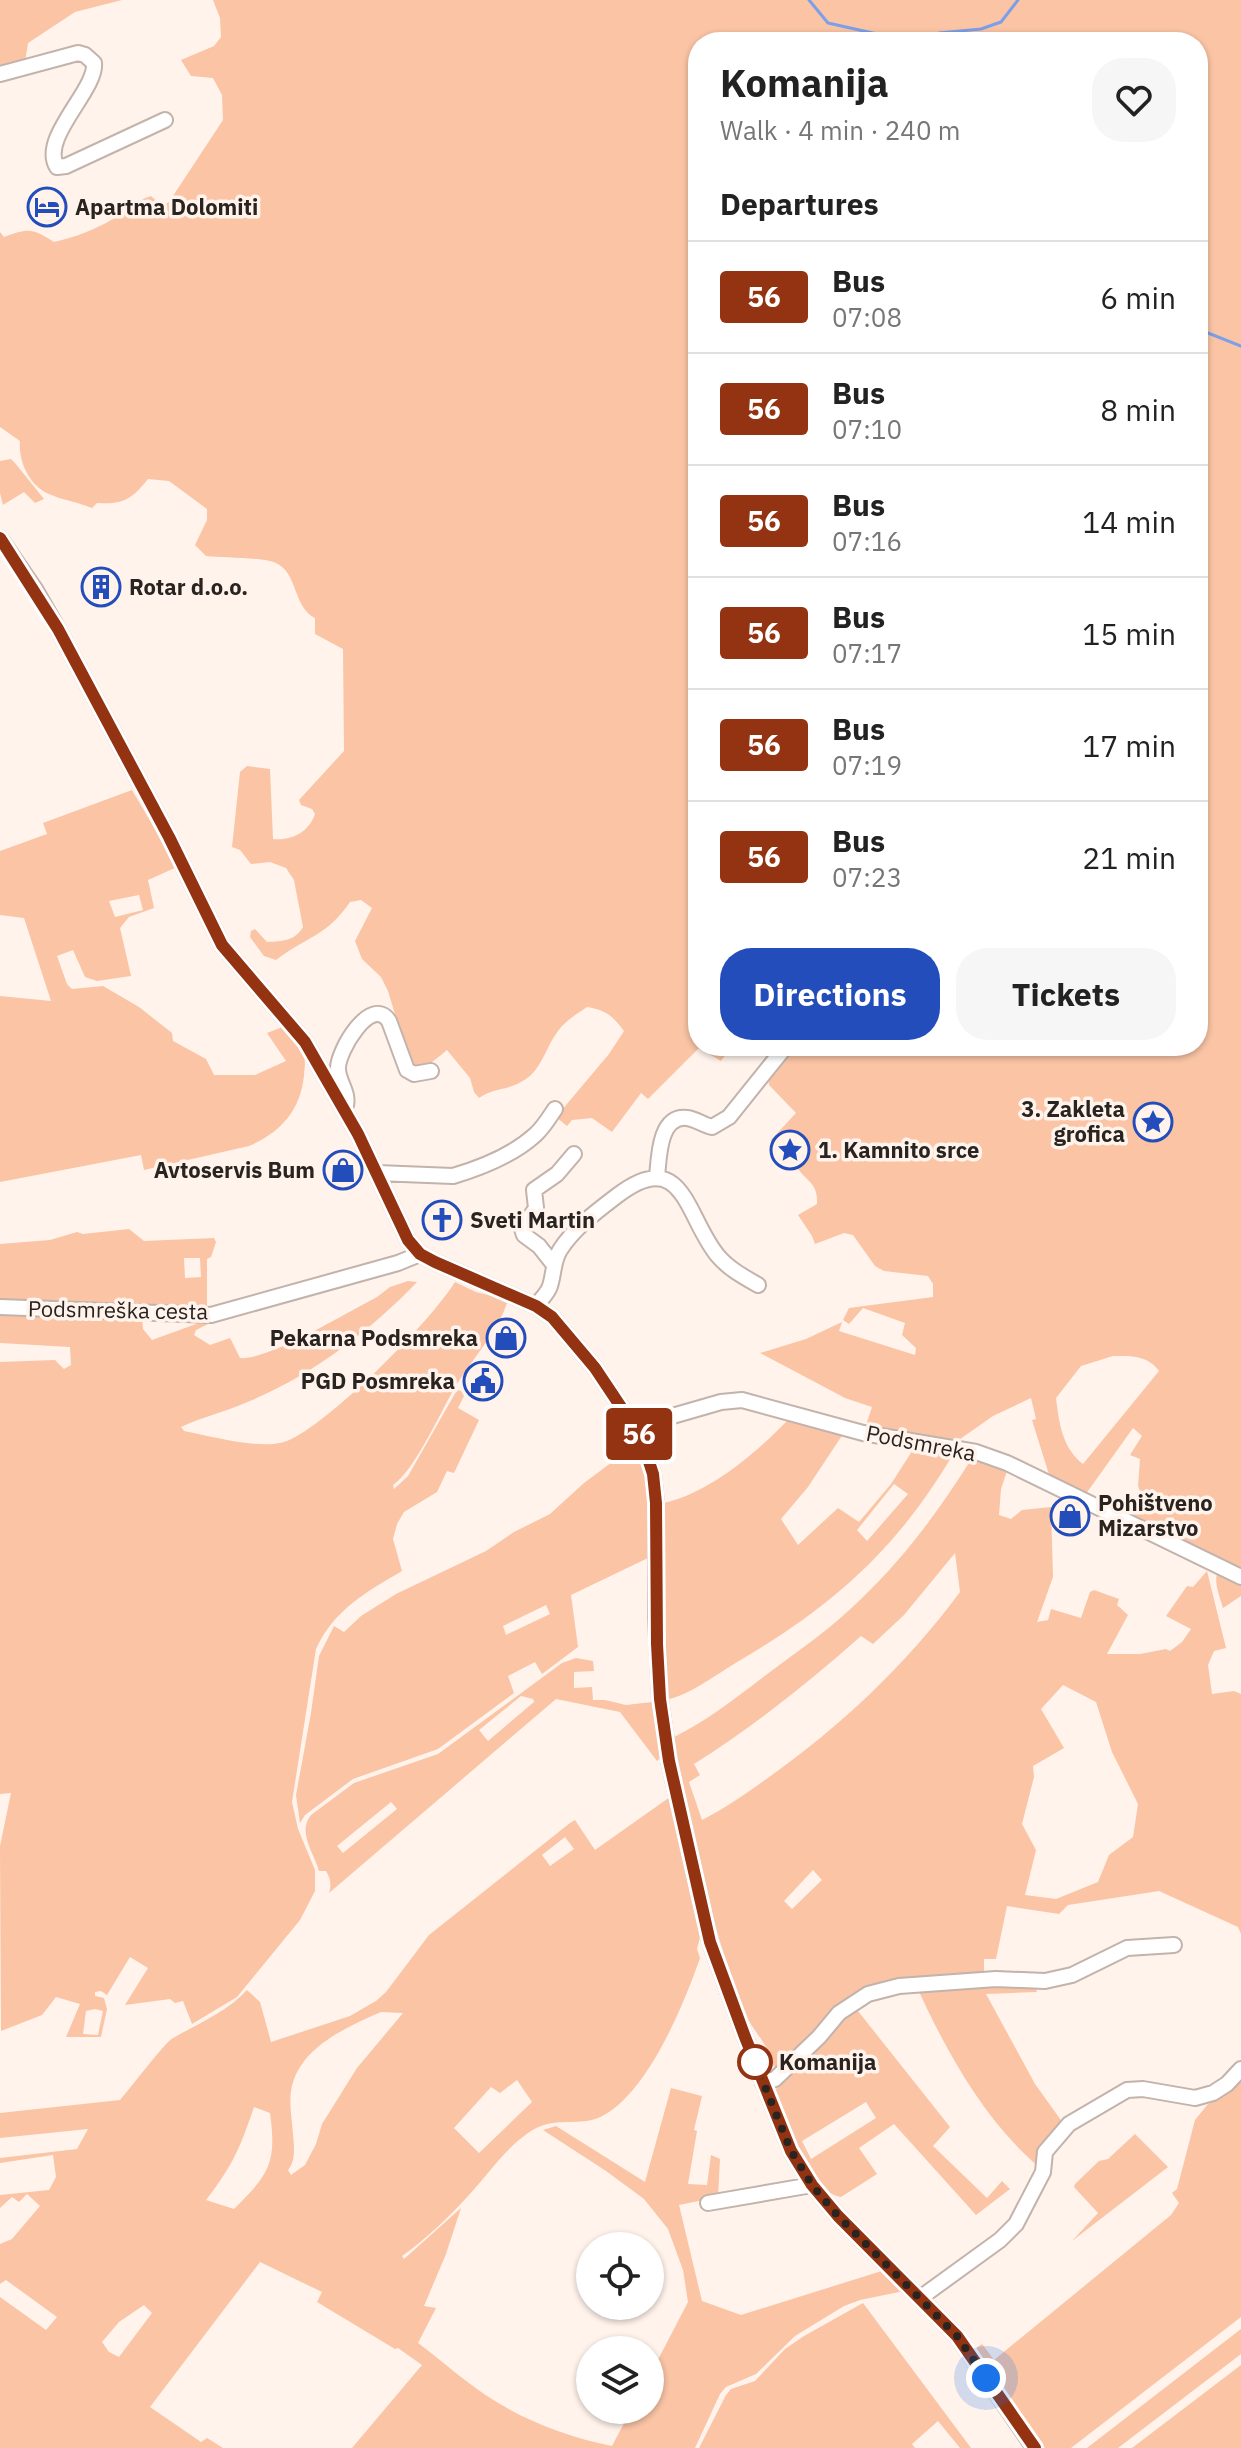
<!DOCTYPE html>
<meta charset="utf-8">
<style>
body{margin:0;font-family:"IBM Plex Sans",sans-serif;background:#f6f6f6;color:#222;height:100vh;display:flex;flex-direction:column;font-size:30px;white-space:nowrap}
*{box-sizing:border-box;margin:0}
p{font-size:26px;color:#767676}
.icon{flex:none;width:44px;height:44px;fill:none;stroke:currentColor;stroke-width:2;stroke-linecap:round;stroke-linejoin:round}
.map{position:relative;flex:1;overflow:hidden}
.sheet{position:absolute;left:688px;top:32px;width:520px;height:1024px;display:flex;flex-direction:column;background:#fff;border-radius:32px;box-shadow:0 2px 6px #0004}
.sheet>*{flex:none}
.badge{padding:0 16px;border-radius:6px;font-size:28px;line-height:52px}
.fabs{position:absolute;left:576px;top:2232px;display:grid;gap:16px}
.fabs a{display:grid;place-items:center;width:88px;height:88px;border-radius:50%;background:#fff;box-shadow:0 2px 6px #0004;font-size:40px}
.you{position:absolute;width:40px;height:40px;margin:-20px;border:6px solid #fff;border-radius:50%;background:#1a73e8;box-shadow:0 0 0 12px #1a73e833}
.map>.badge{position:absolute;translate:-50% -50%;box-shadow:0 0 0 4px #fff}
h2{padding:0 32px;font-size:30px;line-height:72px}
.round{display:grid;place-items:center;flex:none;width:84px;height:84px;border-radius:32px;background:#f6f6f6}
.summary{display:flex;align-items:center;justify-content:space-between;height:136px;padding:0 32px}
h1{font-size:38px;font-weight:700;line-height:60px}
.action{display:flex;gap:16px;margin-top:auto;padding:16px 32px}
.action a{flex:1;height:92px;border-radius:32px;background:#234dbb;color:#fff;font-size:32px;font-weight:700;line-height:92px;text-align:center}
.action a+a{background:#f6f6f6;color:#222}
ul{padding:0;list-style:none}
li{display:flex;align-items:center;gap:24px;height:112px;padding:0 32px;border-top:2px solid #e0e0e0}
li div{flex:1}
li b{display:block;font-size:30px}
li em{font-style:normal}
li .badge{min-width:88px;font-weight:700;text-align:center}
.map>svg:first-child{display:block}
.green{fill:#fac4a5;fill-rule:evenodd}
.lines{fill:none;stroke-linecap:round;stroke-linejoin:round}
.stream{stroke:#7c9fe9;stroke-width:3}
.minor-casing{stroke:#c2b3ab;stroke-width:18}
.minor{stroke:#fff;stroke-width:14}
.line-casing{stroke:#fff;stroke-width:18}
.line{stroke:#943312;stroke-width:12}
.walk{stroke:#292420;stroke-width:8;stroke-dasharray:0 14.4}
.stop-dot{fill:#fff;stroke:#943312;stroke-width:4}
.labels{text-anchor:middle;stroke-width:7;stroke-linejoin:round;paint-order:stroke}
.poi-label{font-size:22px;font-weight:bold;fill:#292420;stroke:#fff3ec;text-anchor:start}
.street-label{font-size:22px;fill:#292420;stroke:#fff3ec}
.stop-label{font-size:22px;font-weight:bold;fill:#292420;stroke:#fff3ec;text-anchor:start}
</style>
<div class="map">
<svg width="1241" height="2448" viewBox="0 0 1241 2448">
<rect width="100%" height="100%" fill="#fff3ec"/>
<!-- green -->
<path class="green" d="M0,0H122L75,12L28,43L25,62L0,68Z
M213,0H1241V1573L1121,1513L1143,1499L1138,1486L1140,1459L1130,1455L1142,1436L1133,1428L1083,1498L1051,1481L1032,1420L1036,1419L1031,1398L993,1416L953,1444L869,1430L867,1422L872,1407L845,1398L760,1353L806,1339L842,1322L839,1331L915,1355L916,1348L902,1335L905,1323L863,1308L849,1324L843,1320L849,1308L933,1297V1284L928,1276L884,1271L875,1266L853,1235L844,1233L815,1244L812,1236L798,1215L817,1204C818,1184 809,1183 798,1169C793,1164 790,1156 787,1150L776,1149L771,1140L796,1113L769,1085L768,1077L791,1046H1198V42H698V1046H732L721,1061L699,1048L648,1099L641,1093L612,1132L592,1118L572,1120L567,1126L556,1117L609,1054L624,1031C613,1016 606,1010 587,1007C577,1014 565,1021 558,1031C547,1045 544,1062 531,1075C511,1092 497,1086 479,1098L474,1092L470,1078L447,1050C436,1059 427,1069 413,1064L406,1051L388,991L381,977L362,959L355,941L372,908L361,900L350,902C327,936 306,937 276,960L264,956L250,937L251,931L255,929L267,942C283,941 295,941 303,927L294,880L286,868L270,862L251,864L240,850L232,847L240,772L247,766L270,769L273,839C292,841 309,832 315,814L312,809L301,805L299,800L344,751L343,649L315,634V618C293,607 298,573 276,563C264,557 222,558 206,556L195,545L207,520V509L169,481L148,479C132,499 123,505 97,503L92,508C78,502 62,500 49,494C29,486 18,460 20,441L0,427V232L4,237C29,228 32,228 54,242C76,237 94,230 113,219C126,211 137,200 151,196L162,206L169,202L223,120L222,95L213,78L191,76L181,60L214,46L221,37L220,18ZM1113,1356C1130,1356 1148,1355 1159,1371L1083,1464C1062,1448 1059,1422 1056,1398L1081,1366Z
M11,459L15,463L44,499L35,503L24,492L3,505L0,493V461Z
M132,790L177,867L148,880L154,908L129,917L120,928L131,976L97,981L85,977L73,950L57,956L67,984L72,989L103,986L139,1007L172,1033L173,1041L206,1059L214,1075H255L286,1061L267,1033L285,1026C292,1035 301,1046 304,1058C306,1063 304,1070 304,1076C300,1111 281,1132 249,1146L144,1170L141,1155L0,1182V996L51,1001L24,918L0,915V851L47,834L43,823ZM139,895L143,910L115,917L109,901Z
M129,1229L144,1241L214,1238L216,1242L211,1257L207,1259V1307L191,1311L0,1302V1244L50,1240L77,1232L83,1234ZM184,1258H200L201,1277L185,1278Z
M408,1281L417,1282C369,1332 310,1377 245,1403C224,1412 202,1417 181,1427L184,1431C211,1436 262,1451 287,1441C328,1425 432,1320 455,1282L476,1292L504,1299L507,1303C497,1333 473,1358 457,1384C441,1410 416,1469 393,1485L394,1489L408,1476L457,1390L461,1391L464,1396L458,1408L479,1420L454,1473L447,1471L437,1492L404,1512L397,1524L393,1539L402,1571C366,1592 334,1610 316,1649L292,1802L298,1829L315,1870V1891L300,1920L237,1997L192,2024L183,2001L175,2003L170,1999L125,2005L148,1968L130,1957L107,1995L101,1991L95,1992V1996L104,1998L107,2009L101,2037H66L80,2004L56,1997L42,2015L1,2031L0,1846L11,1793L0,1794V1362L55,1360L64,1369L71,1365L70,1347L0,1343V1311L142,1317L143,1329L152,1340L210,1319L222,1317L196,1330L194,1335L210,1345L230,1338L240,1358C267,1361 348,1312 377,1297L390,1287ZM95,2009L103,2011L98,2035L83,2034L86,2011Z
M788,1417L843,1434L808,1487L781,1519L798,1545L838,1508L859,1522L891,1484L916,1445L955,1451C898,1549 832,1607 734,1664C714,1676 692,1693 670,1699L668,1698L664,1639L663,1503C708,1494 756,1453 787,1421ZM894,1484L908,1494L867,1541L857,1530Z
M635,1445C656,1474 649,1523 648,1558L571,1595L578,1647L542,1674L535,1662L508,1676L514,1693L438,1749L353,1779L305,1815L300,1823L296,1795L311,1713L319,1656L334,1626L344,1632L361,1616L396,1594L486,1551L514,1532L550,1514L584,1483ZM546,1605L550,1614L506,1635L503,1626Z
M974,1455L1008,1468L1001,1489L999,1515L1011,1519L1022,1510L1051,1507L1053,1577L1037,1622L1048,1620L1051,1609L1081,1618L1090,1592L1094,1590L1119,1599L1117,1605L1128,1615L1107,1654H1140L1166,1649L1170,1651L1182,1642L1191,1629L1166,1616L1187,1586L1193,1587L1207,1571L1226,1648L1214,1651L1208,1665L1212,1694L1234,1691L1241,1694V1934L1238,1927L1159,1891L1068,1905L1059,1914L1007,1906L996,1959H984V1977L876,1989L784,2067L776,2068C769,2062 770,2055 766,2047C760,2036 751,2027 747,2016C710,1928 690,1830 674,1737C707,1721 737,1697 766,1675C798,1651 832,1628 861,1599C906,1556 941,1508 974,1455ZM955,1553L960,1592C905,1666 840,1727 765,1780C745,1794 724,1809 702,1820L689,1782L700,1775L694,1764C754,1726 808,1683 861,1636L873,1644L904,1615ZM1063,1685L1096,1702L1112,1752L1138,1804L1133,1837L1109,1855L1098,1882L1056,1899L1025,1895L1036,1850L1022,1824L1034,1777L1033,1766L1064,1748L1041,1709ZM813,1870L822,1880L792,1909L784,1901Z
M1218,1571L1241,1580V1596L1223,1608C1220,1597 1213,1582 1218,1571Z
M576,1658L593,1661L594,1671L574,1672V1688L592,1687L593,1700H605L626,1705L652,1702L661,1757L657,1761L620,1712L556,1699L329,1893C332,1885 330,1877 326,1871H319C314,1853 297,1832 311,1815L354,1783L438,1754L562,1663ZM521,1696L533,1699L534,1702L488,1741L479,1730ZM391,1802L397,1809L343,1853L337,1846Z
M670,1797L701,1933L697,1949L700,1958C684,2004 646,2098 598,2118C574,2127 554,2115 528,2133C505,2149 488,2174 469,2195C449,2217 426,2239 402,2256L404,2259L461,2208L446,2254L424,2306L436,2308L418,2343C441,2360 463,2380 487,2396C525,2421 568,2437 612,2446L631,2410H650V2375L688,2302L683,2270L668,2229L644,2199L606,2171L543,2130L556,2126L645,2182L671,2088L702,2096L694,2130L697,2131L688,2184L707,2185L711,2155L720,2159L718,2197L679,2205L702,2301L741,2315L885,2270L904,2291L860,2300L844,2306L795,2336L756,2374L726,2387L720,2394L695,2448H352L422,2365L398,2348L395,2349L317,2302L322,2292L260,2262L150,2407L201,2442L207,2438L223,2448H0V2297L46,2330L57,2317L6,2280L0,2284V2244L12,2239L40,2206L27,2194L19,2202L12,2197L0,2208V2195L49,2190L56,2177L53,2155L0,2163V2158L77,2149L88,2129L0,2138V2113L120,2100C130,2089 165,2042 173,2038C199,2023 227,2012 247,1990L260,2002L271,2042L350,2016L376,2001L386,1992L429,1935L570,1823L575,1820L595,1850ZM565,1837L574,1849L550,1866L542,1855ZM381,2012L403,2013L357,2068L322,2124L316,2144L305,2165L291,2175L288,2170C296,2160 294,2147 293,2134C292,2120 289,2104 291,2091C298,2048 345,2028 381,2012ZM517,2080L532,2102L479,2153L454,2128L491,2087L500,2093ZM254,2107L270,2113C277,2164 269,2174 234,2209L206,2200C233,2165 240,2148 254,2107ZM144,2305L152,2313L119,2357L109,2352L102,2342L119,2322Z
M1033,1980L1037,1992L986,1994L1035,2084L1063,2123L1038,2166C984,2120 946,2051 917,1987Z
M854,2006L950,2127L933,2146L987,2198L1002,2181L1010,2189L976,2215L894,2124L859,2148L877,2174L841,2197C808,2191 783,2120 775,2090ZM866,2102L876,2118L811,2159L802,2141Z
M1241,2080V2317L1071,2448H1045L1023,2422L975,2349L982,2344L994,2360L1171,2215L1179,2203L1172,2193L1177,2189L1195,2120L1208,2104L1216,2101Z
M1135,2134L1168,2167L1072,2241L1098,2213L1074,2187L1075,2184L1099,2161L1108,2159Z
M863,2303L971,2448H960L938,2421L912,2444L915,2448H699L726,2395L731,2389L755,2381L785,2349L804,2336Z
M1241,2329V2354L1118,2448H1087Z
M1241,2365V2448H1132Z"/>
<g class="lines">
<!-- stream -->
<path class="stream" d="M809,0L828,23L913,42
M920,42L939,33L981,29L1001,22L1018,0
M1198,329L1241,346"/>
<!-- minor casing -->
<g class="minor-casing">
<path id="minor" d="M0,74L78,53L85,55L94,63C97,90 39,138 57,167L66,166L165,120
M0,538L35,589L58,629L169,837L222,945L305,1042L358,1134L408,1240L420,1254L435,1262L536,1306L552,1317L595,1368L641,1437L653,1474L656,1503V1617L660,1699L669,1761L710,1942L745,2037L791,2151L812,2185L838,2216L957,2336L1034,2448
M346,1105C349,1092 338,1081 338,1069C337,1052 371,994 389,1021L407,1070L414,1074L431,1071
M377,1173L453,1176C480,1168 514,1154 535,1135C543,1128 549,1118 555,1109
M657,1177C659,1157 659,1115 687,1118C696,1119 703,1125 712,1127L729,1117L786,1046
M554,1265L539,1246L524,1235L522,1229L536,1208L534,1190L557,1174L574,1154
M536,1306C541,1299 548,1293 550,1286C554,1274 553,1261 560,1250C574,1228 597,1211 618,1195C684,1145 686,1218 718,1256C729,1269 744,1277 758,1285
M0,1307L211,1315L398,1263L420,1254
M628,1417L662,1419L721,1402L742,1400L863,1433L976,1452L1007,1463L1241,1577
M763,2083L775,2079L819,2037L839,2013L868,1994L899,1986L996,1979L1045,1981L1072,1975L1127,1948L1174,1945
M708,2203L812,2185
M920,2298L1000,2240L1016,2224L1043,2172L1045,2152L1069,2124L1127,2090L1143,2089L1195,2098L1213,2093L1227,2084L1241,2069"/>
</g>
<!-- minor -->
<use href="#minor" class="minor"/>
</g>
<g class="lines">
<!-- line casing -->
<g class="line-casing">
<path id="line" d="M0,538L58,629L169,837L222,945L305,1042L358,1134L408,1240L420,1254L435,1262L536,1306L552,1317L595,1368L641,1437L653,1474L656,1503L657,1644L660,1699L669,1761L710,1942L745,2037L791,2151L812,2185L838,2216L957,2336L1035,2448"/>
</g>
<!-- line -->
<use href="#line" class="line"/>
<!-- walk -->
<path class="walk" d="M755,2062L791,2151L812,2185L838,2216L957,2336L986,2378"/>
</g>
<!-- icons -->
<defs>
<g id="hotel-ring" transform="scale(2)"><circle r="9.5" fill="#fff3ec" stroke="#234dbb" stroke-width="1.5"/><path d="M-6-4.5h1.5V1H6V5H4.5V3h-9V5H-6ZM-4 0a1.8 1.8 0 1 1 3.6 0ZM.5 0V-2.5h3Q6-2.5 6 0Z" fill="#234dbb"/></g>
<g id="building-ring" transform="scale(2)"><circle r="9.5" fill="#fff3ec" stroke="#234dbb" stroke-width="1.5"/><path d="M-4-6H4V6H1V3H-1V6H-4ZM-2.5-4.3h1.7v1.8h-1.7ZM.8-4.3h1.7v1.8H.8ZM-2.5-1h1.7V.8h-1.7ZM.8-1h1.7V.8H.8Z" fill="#234dbb"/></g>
<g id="sight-ring" transform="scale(2)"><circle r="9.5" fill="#fff3ec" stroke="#234dbb" stroke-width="1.5"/><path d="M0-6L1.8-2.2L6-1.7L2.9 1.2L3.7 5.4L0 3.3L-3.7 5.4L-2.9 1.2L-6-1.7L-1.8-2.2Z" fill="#234dbb"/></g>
<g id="shop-ring" transform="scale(2)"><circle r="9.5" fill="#fff3ec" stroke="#234dbb" stroke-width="1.5"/><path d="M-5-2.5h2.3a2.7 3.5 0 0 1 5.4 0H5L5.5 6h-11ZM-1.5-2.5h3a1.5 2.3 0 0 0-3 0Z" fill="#234dbb"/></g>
<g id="church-ring" transform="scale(2)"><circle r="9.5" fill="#fff3ec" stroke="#234dbb" stroke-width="1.5"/><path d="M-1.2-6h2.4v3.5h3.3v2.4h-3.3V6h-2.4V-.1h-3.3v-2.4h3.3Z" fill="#234dbb"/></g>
<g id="civic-ring" transform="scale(2)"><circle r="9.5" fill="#fff3ec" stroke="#234dbb" stroke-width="1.5"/><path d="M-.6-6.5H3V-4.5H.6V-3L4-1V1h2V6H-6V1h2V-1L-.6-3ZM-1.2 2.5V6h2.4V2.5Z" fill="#234dbb"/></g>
</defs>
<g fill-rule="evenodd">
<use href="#hotel-ring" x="47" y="207"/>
<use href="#building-ring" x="101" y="587"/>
<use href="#sight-ring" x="1153" y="1122"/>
<use href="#sight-ring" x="790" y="1150"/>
<use href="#shop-ring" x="343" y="1170"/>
<use href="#church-ring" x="442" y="1220"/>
<use href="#shop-ring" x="506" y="1338"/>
<use href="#civic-ring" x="483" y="1381"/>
<use href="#shop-ring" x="1070" y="1516"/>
</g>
<!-- markers -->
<circle class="stop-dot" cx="755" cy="2062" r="16"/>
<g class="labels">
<!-- poi labels -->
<g class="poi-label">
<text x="75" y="215">Apartma Dolomiti</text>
<text x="129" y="595">Rotar d.o.o.</text>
<text x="1125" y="1117" text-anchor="end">3. Zakleta<tspan x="1125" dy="25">grofica</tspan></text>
<text x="818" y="1158">1. Kamnito srce</text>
<text x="315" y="1178" text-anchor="end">Avtoservis Bum</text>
<text x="470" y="1228">Sveti Martin</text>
<text x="478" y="1346" text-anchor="end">Pekarna Podsmreka</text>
<text x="455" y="1389" text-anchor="end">PGD Posmreka</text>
<text x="1098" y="1511">Pohištveno<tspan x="1098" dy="25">Mizarstvo</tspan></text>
</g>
<!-- street labels -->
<g class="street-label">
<text transform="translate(118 1310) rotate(1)" y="8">Podsmreška cesta</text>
<text transform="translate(921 1443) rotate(11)" y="8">Podsmreka</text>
</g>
<!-- stop labels -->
<g class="stop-label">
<text x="779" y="2070">Komanija</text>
</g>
</g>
</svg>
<div class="fabs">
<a><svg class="icon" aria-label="locate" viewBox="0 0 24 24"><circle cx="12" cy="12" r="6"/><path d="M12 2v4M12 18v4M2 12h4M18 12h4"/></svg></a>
<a><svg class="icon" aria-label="layers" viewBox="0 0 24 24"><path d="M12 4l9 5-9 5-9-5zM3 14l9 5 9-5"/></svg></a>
</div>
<div class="you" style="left:986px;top:2378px"></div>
<b class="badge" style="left:639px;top:1434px;background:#943312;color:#fff">56</b>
<section class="sheet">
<div class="summary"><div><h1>Komanija</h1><p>Walk · 4 min · 240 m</p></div><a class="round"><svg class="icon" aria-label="heart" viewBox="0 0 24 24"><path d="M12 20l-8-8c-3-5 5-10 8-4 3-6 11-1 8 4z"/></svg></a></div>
<h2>Departures</h2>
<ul>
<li><span class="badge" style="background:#943312;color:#fff">56</span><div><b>Bus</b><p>07:08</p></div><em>6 min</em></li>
<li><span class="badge" style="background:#943312;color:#fff">56</span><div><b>Bus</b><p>07:10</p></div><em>8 min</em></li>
<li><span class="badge" style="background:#943312;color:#fff">56</span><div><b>Bus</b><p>07:16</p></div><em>14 min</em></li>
<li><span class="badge" style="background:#943312;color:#fff">56</span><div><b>Bus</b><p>07:17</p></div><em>15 min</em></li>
<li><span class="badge" style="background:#943312;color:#fff">56</span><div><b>Bus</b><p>07:19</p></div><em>17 min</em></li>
<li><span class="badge" style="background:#943312;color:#fff">56</span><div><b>Bus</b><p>07:23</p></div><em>21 min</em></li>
</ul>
<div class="action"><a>Directions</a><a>Tickets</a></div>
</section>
</div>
